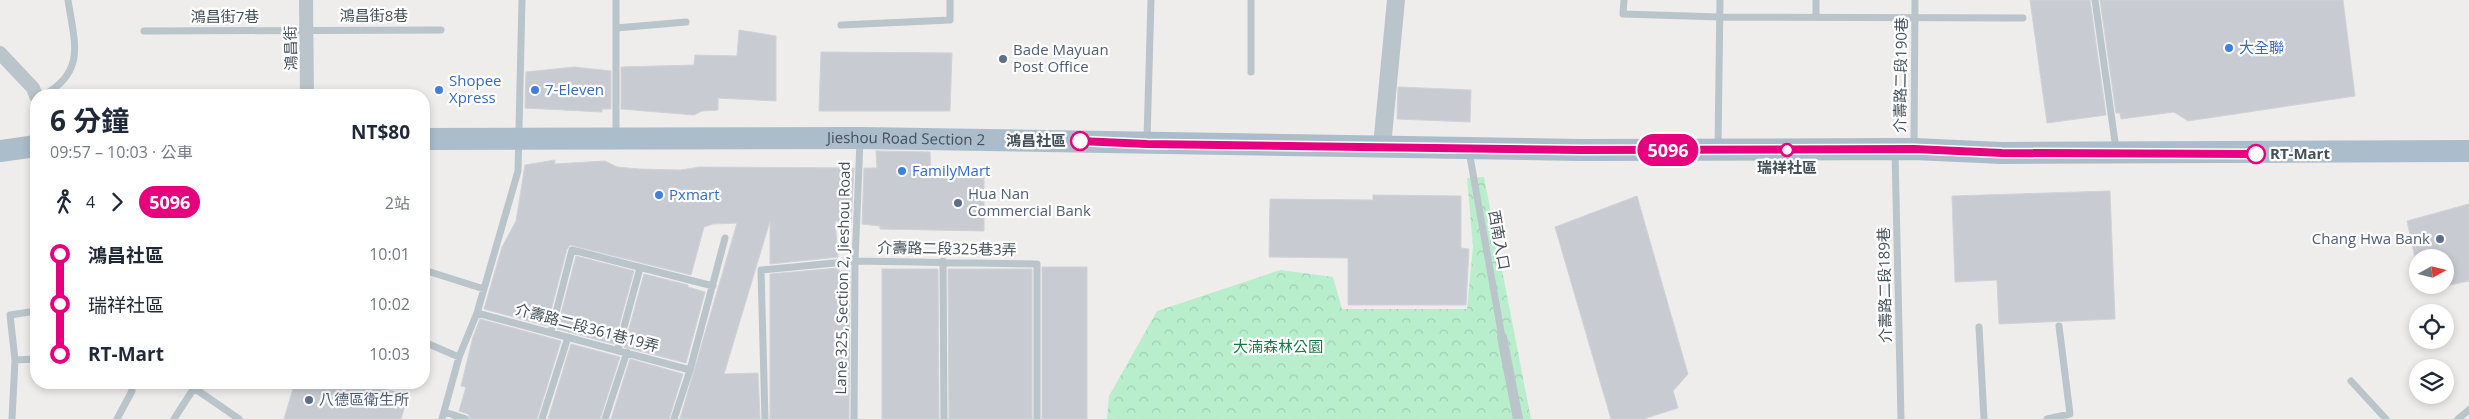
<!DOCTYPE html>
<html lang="zh-TW">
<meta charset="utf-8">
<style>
body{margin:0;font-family:"Open Sans","Noto Sans TC",sans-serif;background:#f2f2f3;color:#1f2937;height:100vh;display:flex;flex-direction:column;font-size:19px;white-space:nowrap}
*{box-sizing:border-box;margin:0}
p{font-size:16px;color:#747a83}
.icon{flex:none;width:28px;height:28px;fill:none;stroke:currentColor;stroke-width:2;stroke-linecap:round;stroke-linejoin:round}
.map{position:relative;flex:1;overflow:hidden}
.sheet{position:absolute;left:30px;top:89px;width:400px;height:300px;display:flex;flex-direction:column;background:#fff;border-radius:20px;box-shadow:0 2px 8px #0003}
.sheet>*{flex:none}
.badge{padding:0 10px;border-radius:16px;font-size:18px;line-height:32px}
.needle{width:32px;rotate:82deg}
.controls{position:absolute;left:2409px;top:249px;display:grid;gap:10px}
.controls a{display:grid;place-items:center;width:45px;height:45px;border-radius:50%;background:#fff;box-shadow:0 2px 8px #0003;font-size:25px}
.map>.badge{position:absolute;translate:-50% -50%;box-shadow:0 0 0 2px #fff}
.legs{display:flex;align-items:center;gap:8px;height:55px;padding:0 20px;font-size:16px}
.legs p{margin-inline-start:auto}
.head{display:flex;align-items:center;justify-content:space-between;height:85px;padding:0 20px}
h1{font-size:28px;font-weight:700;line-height:38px}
ul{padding:0 20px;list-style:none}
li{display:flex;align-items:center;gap:18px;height:50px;font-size:19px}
li i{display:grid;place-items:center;width:8px;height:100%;margin:0 6px;background:currentColor}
li i::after{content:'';width:12px;height:12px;margin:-6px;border:4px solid;border-radius:50%;background:#fff}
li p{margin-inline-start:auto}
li:first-child i{background:linear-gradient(#0000 50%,currentColor 0)}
li:last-child i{background:linear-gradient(currentColor 50%,#0000 0)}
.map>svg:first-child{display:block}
.park{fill:url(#park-crowns)}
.building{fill:#c8cbd1;stroke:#d0d2d8}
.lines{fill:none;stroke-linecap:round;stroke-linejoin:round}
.service{stroke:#bac4cb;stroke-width:7}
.pedestrian{stroke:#bac4cb;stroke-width:10}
.minor{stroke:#bac4cb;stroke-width:14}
.tertiary{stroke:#bac4cb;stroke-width:18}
.primary{stroke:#abbccb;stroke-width:22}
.line-1-casing{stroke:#fff;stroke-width:11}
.line-1{stroke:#e6007e;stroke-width:8}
.shop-dot{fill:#3f7fe0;stroke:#fff;stroke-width:2}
.service-dot{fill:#5c6f8a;stroke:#fff;stroke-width:2}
.stop-1-dot{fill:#fff;stroke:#e6007e;stroke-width:2.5}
.labels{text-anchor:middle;stroke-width:4.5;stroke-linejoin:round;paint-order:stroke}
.street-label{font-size:15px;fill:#445059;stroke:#fff}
.shop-label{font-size:15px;fill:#366cbe;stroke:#fff;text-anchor:start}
.service-label{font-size:15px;fill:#4e5e75;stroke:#fff;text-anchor:start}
.stop-label{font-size:15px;font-weight:bold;fill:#445059;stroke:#fff;text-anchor:end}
.park-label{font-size:15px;fill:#167946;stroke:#fff}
</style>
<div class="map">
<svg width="2469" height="419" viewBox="0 0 2469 419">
<defs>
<pattern id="park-crowns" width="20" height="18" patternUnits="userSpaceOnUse" patternTransform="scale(1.25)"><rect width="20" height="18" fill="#b9eecc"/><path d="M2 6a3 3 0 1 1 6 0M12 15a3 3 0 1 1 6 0" fill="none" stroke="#a0ceb1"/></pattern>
</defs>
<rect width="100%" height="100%" fill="#efecec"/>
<!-- park -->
<path class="park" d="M1484,177L1531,419H1107L1109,396L1157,311L1280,270L1333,277L1342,309H1467L1473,247L1467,178Z"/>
<!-- building -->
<path class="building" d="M2030,0H2090L2106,115L2047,123Z
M2100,0H2343L2355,96L2188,121L2174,112L2121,119L2120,113H2116Z
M739,30L776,36V101L718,98V110L702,111L694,115L621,109V67L694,65L695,55L737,56Z
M821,52L952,53L950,111H819Z
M574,67L611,71V109H602V112L525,108L526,72Z
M1398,87L1471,90L1470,122L1397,119Z
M876,151L930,152L931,175L984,177V231L880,229V226L862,224L864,168H877Z
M555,160L554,164L605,161L617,167L639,169L681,170L699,167L854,168L851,223L835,221L838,257L770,264V221L724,374L758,373L760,419H680L737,223L713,224L704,227L691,275L570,245L567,249L547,326L484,309L502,247L516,221L525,165Z
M2110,191L2115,319L1999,324L1997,280L1955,282L1952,196Z
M1373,195L1461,196V248L1469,249L1466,305H1348V258L1269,257L1270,199L1373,200Z
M1637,196L1688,374L1673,391L1678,408L1643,419H1611L1555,227Z
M2469,204V281L2445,286V258H2415L2407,221Z
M576,256L634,271L614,344L557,329Z
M1042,267H1087V419H1042Z
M839,268V271H850L849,419H770V274Z
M882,269H938L939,419H882Z
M948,269H1032V419H949Z
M644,274L688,285V287L705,292L686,363L624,347Z
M480,319L561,341L537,419H471L468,414L459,411L466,387L461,386L473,337Z
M571,344L620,357L600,419H548Z
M630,359L683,374L669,419H611Z
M295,382H363L408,396L401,419H284Z"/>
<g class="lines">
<!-- service -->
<path class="service" d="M616,0V135
M1251,0V72
M1624,0L1623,14L1720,17L2023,18
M2095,0L2116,149
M1816,17V0
M841,25L950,20V0
M616,28L686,22
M144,31L441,30
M44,95C87,71 74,41 68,0
M1147,139L1151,0
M1718,147L1720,0
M1914,147L1915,0
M1469,151L1502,337
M1895,152L1901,419
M943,261L944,419
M424,270L484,289
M477,313L690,370
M1979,327L1984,419
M551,332L572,250L713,286
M424,342L459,357
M618,349L640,268
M15,360L36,359
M2351,381L2386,419
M194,388L239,419
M445,412L466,419
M12,419L15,360L10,315L36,311
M117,419L132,391L131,382
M174,419L194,388L193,382
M442,419L459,357L477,313L518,171L522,0
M542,419L568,337
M605,419L627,352
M674,419L690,370L725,238
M765,419L761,270L855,261L1037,264V419
M854,419L855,261L860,141
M2047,419L2070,414L2059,326
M2458,419L2469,410"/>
<!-- pedestrian -->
<path class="pedestrian" d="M1502,337L1518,419"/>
<!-- minor -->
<path class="minor" d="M306,0L307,95
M0,53L33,88L36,96"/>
<!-- tertiary -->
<path class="tertiary" d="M1382,146L1396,0"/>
<!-- primary -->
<g class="primary">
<path id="s1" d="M424,139L861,138L1581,150L1914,149L2002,153L2469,151"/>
<path d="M0,151L36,146"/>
</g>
</g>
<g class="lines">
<!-- line-1 casing -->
<g class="line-1-casing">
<path id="line-1" d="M1080,141L1147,144L1581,150L1914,149L2002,153L2256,154"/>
</g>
<!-- line-1 -->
<use href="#line-1" class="line-1"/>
</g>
<!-- markers -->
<g class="shop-dot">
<circle cx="2229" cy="48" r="5"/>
<circle cx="439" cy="90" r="5"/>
<circle cx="535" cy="90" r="5"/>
<circle cx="902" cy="171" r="5"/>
<circle cx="659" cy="195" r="5"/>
</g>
<g class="service-dot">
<circle cx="1003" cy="59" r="5"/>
<circle cx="958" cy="203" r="5"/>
<circle cx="2440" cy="239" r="5"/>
<circle cx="309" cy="400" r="5"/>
</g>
<g class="stop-1-dot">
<circle cx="1080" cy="141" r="9"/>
<circle cx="1787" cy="150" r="6"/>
<circle cx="2256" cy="154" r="9"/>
</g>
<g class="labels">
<!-- street labels -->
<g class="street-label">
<text x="374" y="21">鴻昌街8巷</text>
<text x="225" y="22">鴻昌街7巷</text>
<text transform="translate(291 48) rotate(-91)" y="5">鴻昌街</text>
<text transform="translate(1901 75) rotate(-89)" y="5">介壽路二段190巷</text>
<text dy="5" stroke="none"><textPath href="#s1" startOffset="482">Jieshou Road Section 2</textPath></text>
<text transform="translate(1499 240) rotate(80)" y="5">西南入口</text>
<text transform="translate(947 249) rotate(1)" y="5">介壽路二段325巷3弄</text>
<text transform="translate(843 278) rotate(-89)" y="5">Lane 325, Section 2, Jieshou Road</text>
<text transform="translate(1885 285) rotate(-91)" y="5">介壽路二段189巷</text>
<text transform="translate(587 328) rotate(15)" y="5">介壽路二段361巷19弄</text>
</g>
<!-- shop labels -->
<g class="shop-label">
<text x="2239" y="53">大全聯</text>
<text x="449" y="86">Shopee<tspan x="449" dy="17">Xpress</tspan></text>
<text x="545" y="95">7-Eleven</text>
<text x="912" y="176">FamilyMart</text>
<text x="669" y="200">Pxmart</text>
</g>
<!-- service labels -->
<g class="service-label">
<text x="1013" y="55">Bade Mayuan<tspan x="1013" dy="17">Post Office</tspan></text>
<text x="968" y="199">Hua Nan<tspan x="968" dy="17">Commercial Bank</tspan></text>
<text x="2430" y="244" text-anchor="end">Chang Hwa Bank</text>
<text x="319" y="405">八德區衛生所</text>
</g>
<!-- stop labels -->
<g class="stop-label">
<text x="1066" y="146">鴻昌社區</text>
<text x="2270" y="159" text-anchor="start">RT-Mart</text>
<text x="1787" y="173" text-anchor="middle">瑞祥社區</text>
</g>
<!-- park labels -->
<g class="park-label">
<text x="1278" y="352">大湳森林公園</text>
</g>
</g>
</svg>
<div class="controls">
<a><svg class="needle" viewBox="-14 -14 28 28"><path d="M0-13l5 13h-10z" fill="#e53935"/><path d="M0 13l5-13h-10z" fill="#747a83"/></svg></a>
<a><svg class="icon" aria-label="locate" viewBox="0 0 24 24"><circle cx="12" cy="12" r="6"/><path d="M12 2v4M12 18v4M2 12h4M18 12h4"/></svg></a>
<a><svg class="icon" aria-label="layers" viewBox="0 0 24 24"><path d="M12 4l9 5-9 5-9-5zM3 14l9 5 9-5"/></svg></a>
</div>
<b class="badge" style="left:1668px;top:150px;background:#e6007e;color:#fff">5096</b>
<section class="sheet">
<div class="head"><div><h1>6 分鐘</h1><p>09:57 – 10:03 · 公車</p></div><b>NT$80</b></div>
<div class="legs"><svg class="icon" aria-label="walk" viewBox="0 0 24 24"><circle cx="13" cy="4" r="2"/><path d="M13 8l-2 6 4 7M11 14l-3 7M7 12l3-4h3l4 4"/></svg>4<svg class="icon" aria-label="forward" viewBox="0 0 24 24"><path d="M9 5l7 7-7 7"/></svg><b class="badge" style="background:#e6007e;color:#fff">5096</b><p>2站</p></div>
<ul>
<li><i style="color:#e6007e"></i><b>鴻昌社區</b><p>10:01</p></li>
<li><i style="color:#e6007e"></i><span>瑞祥社區</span><p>10:02</p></li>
<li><i style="color:#e6007e"></i><b>RT-Mart</b><p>10:03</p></li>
</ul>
</section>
</div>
